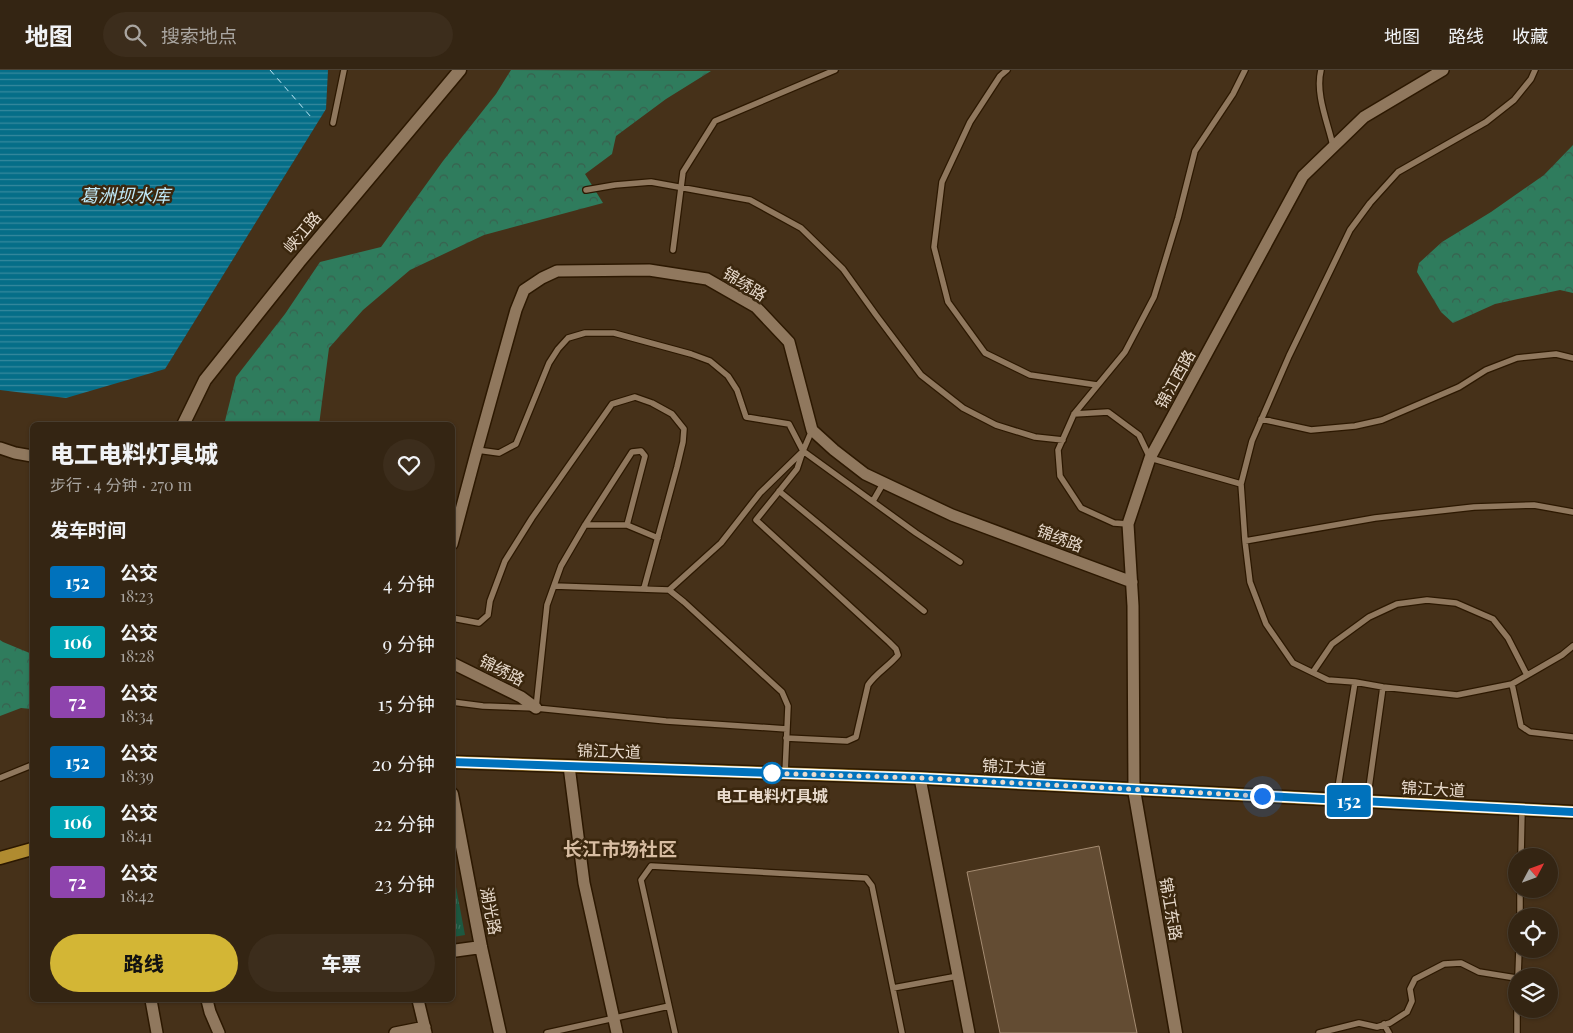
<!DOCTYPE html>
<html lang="zh">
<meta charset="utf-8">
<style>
body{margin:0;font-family:"Playfair Display","Noto Sans SC",serif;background:#3c2d1c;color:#f1f3f6;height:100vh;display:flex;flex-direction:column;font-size:19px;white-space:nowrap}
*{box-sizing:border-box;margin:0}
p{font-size:16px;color:#a9a5a0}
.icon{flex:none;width:28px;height:28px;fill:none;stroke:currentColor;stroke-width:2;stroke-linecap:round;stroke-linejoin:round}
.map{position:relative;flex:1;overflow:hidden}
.side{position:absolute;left:30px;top:352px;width:425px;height:580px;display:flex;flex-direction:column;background:#342513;border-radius:8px;box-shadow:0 1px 4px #0004,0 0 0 1px #4e4233}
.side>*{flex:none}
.badge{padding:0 10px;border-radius:4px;font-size:18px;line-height:32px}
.needle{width:32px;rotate:49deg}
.tools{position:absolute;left:1508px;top:778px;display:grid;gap:10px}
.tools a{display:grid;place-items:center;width:50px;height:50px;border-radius:50%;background:#342513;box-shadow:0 1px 4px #0004,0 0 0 1px #4e4233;font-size:25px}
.you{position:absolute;width:25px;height:25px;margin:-12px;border:4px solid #fff;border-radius:50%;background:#1a73e8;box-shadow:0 0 0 8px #1a73e833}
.map>.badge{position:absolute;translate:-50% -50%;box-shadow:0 0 0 2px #fff}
h2{padding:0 20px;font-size:19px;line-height:45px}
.round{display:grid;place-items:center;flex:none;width:52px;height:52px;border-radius:26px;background:#3c2d1c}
.head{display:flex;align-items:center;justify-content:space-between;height:85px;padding:0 20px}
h1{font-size:24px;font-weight:800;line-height:38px}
.action{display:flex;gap:10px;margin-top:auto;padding:10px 20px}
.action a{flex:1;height:58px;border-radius:30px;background:#d3b635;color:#111;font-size:20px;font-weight:800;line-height:58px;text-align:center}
.action a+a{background:#3c2d1c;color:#f1f3f6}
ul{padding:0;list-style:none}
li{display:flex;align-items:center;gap:15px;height:60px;padding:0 20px}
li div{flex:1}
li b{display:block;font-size:19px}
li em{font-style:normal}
li .badge{min-width:55px;font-weight:700;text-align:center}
header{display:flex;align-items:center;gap:30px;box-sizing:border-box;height:70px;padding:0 25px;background:#342513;border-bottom:1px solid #4e4233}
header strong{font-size:24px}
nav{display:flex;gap:28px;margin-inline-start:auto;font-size:18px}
.search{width:350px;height:45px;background:#3c2d1c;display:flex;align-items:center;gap:12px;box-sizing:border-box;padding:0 18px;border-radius:28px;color:#a9a5a0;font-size:19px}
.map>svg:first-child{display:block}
.forest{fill:url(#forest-crowns)}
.park{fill:url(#park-tufts)}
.water{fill:url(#water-rules)}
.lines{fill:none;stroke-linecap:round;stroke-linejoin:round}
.ferry{stroke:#c1ebfa;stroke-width:1;stroke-dasharray:6 5;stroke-linecap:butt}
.building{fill:#634c33;stroke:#a58c72}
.lane-casing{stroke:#2c1801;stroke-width:8}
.street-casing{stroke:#2c1801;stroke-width:14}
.secondary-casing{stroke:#2c1801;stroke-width:15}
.primary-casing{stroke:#2c1801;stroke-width:15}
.lane{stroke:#90785e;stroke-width:5.5}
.street{stroke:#90785e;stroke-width:11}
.secondary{stroke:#90785e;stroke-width:12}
.primary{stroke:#b08b30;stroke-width:12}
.line-casing{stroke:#fff;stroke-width:11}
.line{stroke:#0072bc;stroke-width:8}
.walk{stroke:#e8dacc;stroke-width:5;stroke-dasharray:0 9}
.stop-dot{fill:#fff;stroke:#0072bc;stroke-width:2.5}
.labels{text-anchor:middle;stroke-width:5;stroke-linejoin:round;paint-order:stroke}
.street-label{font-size:16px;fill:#e8dacc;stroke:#3b270e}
.stop-label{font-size:16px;font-weight:bold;fill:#e8dacc;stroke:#3b270e}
.water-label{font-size:18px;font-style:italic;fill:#c1ebfa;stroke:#3b270e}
.quarter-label{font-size:19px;font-weight:bold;fill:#d8bda2;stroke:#3b270e}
</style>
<header>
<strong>地图</strong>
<div class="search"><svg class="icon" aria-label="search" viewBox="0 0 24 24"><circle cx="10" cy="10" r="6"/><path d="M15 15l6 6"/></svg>搜索地点</div>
<nav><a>地图</a><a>路线</a><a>收藏</a></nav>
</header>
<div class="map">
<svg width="1573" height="963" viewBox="0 0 1573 963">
<defs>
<pattern id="forest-crowns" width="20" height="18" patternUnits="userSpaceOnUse" patternTransform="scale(1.25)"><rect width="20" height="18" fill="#2f7c5d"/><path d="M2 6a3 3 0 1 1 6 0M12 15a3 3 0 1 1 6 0" fill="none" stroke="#39614f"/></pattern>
<pattern id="park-tufts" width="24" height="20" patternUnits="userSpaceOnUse" patternTransform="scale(1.25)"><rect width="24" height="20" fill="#1d5941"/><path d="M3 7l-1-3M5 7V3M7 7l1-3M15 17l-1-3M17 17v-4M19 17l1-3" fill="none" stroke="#3e705b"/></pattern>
<pattern id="water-rules" width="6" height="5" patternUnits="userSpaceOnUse" patternTransform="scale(1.25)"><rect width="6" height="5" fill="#056e88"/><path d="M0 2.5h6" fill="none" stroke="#36899d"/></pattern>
</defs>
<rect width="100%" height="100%" fill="#463119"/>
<!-- forest -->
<path class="forest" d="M511,0L711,1L666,29L616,66L612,84L585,104L603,133L484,165L410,200L363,240L329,278L319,355H224L236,307L285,244L320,192L381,177L443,91L496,24Z
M1573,75V223L1560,220L1495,234L1453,253L1441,242L1417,202L1419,193L1442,172L1491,142L1544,105Z
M0,570L3,572L32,584V639L21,638L0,646Z"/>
<!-- park -->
<path class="park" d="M453,801L465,865L453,867H452Z"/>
<!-- water -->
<path class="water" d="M0,0H328L326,39L165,299L66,328L0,320Z"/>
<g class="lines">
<!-- ferry -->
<path class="ferry" d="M270,0L311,47"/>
</g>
<!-- building -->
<path class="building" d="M1099,776L1137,963H1000L967,802Z"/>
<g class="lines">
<!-- lane casing -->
<g class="lane-casing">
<path id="lane" d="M1007,0L1000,6L970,52L942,112L934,177L948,232L985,283L1030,305L1097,315
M1321,0C1315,24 1328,53 1333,76
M1535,0L1531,9L1514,30L1486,52L1398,102L1370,133L1350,160L1289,286L1252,371L1241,414L1245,471L1250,512L1266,554L1293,593L1328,610L1355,612L1383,617L1457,625L1512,614L1562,585L1573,576
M333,53L344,0
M586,120L615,115L651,112L750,130L801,158L843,199L876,245L921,305L963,338L996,355L1035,367L1063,370
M673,180L683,102L715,51L835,0
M1074,344L1108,342L1139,365L1150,388L1241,414
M1261,349L1311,360L1355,356L1382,350L1459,317L1486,300L1517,288L1556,284L1573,288
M477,380L499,383L516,374L549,293L558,279L568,268L585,263H614L691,284L710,291L728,306L737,320L746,347L789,354L803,381L916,463L960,492
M779,421L924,541
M873,431L884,412
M1128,454L1114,453L1081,438L1060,406L1058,380L1074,344L1125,282L1154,227L1178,148L1195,81L1233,24L1245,0
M585,455H627L658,468
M1245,471L1375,448L1474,437L1534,435L1573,442
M554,516L669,520L684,532L782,622L788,636L787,659
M669,520L721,473L760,423L803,381L812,360
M452,548L479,553L488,545L490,531L505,491L532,448L612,334L635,327L652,333L672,344L684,359L683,372L677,397L644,518
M1313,602L1332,574L1369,547L1397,534L1427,530L1456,533L1493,549L1508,568L1527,605
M1512,614L1521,656L1530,662L1573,667
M452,632L483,636L536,638L666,651L787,659L785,704
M536,638L547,535L561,496L585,455L632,382L641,381L645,386L627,455
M786,668L847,671L856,667L868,615C876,603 889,596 898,585L896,579L889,572L756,450L797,399L803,381
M0,708L32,695
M1336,730L1355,612
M1367,732L1383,617
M1521,786L1522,740
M1520,846V819
M1518,906L1519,879
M893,918L958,906
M1384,954L1389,963
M547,963L669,936
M675,963L641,810L651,796L866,808L872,816L902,963
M1319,963L1359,953L1377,957L1390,953L1407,942L1412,931L1410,919L1415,909L1444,894L1461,893L1479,902L1516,908
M1517,963V939"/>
</g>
<!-- street casing -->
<g class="street-casing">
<path id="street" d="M0,378L15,383L32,386
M452,474L477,380L516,240L524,220L542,208L557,201L649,200L707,209L756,237L789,272L812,360L834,380L865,404L952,445L1132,512
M452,593L521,627L536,638
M569,696L584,813L617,963
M920,708L969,963
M1134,720L1133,536L1128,454L1150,388L1303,106L1364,47L1443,0
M151,930L157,963
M207,930L210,942L219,963
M418,930L426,963
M395,963L425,957"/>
</g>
<!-- secondary casing -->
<g class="secondary-casing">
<path id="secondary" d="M183,355L205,310L299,192L460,0
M1134,720L1176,963
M452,724L481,877L500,963
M452,881L481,877"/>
</g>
<!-- primary casing -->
<g class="primary-casing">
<path id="primary" d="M452,692L920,708L1573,742
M0,788L32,779"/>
</g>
<!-- lane -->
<use href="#lane" class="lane"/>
<!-- street -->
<use href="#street" class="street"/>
<!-- secondary -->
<use href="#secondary" class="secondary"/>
<!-- primary -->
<use href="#primary" class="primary"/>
</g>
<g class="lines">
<!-- line casing -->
<g class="line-casing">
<path id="line" d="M452,692L920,708L1573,742"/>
</g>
<!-- line -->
<use href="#line" class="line"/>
<!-- walk -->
<path class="walk" d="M772,703H766L920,708L1262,726"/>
</g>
<!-- markers -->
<circle class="stop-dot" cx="772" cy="703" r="10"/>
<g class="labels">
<!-- street labels -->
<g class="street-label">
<text transform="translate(302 162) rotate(-50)" y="6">峡江路</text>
<text transform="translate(745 214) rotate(32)" y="6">锦绣路</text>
<text transform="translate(1175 309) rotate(-61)" y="6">锦江西路</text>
<text transform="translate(1060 468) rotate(21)" y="6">锦绣路</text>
<text transform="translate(502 600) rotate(27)" y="6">锦绣路</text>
<text transform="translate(609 681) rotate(2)" y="6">锦江大道</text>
<text transform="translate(1014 697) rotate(3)" y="6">锦江大道</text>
<text transform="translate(1433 719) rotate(3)" y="6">锦江大道</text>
<text transform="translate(1171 839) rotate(80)" y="6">锦江东路</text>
<text transform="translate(491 841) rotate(79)" y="6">湖光路</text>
</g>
<!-- stop labels -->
<g class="stop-label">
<text x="772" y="732">电工电料灯具城</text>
</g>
<!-- water labels -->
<g class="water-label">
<text x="125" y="132">葛洲坝水库</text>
</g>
<!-- quarter labels -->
<g class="quarter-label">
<text x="620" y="786">长江市场社区</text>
</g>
</g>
</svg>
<div class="tools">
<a><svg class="needle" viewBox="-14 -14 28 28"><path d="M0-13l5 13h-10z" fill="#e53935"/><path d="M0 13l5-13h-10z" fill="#a9a5a0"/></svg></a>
<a><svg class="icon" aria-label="locate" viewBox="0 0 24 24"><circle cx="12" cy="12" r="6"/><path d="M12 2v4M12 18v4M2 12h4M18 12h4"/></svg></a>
<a><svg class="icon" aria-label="layers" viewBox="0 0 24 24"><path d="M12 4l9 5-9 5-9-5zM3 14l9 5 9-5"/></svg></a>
</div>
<div class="you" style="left:1262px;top:726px"></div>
<b class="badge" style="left:1349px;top:731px;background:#0072bc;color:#fff">152</b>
<section class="side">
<div class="head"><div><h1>电工电料灯具城</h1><p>步行 · 4 分钟 · 270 m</p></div><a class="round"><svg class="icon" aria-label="heart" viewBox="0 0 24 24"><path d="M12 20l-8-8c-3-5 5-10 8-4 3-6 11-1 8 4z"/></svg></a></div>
<h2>发车时间</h2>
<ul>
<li><span class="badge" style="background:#0072bc;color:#fff">152</span><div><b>公交</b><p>18:23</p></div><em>4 分钟</em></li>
<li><span class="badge" style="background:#00a3b4;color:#fff">106</span><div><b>公交</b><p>18:28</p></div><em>9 分钟</em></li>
<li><span class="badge" style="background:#8e44ad;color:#fff">72</span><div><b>公交</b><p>18:34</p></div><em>15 分钟</em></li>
<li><span class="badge" style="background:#0072bc;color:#fff">152</span><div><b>公交</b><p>18:39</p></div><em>20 分钟</em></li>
<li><span class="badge" style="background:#00a3b4;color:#fff">106</span><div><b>公交</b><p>18:41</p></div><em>22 分钟</em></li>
<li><span class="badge" style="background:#8e44ad;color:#fff">72</span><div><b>公交</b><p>18:42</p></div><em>23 分钟</em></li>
</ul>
<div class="action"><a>路线</a><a>车票</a></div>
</section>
</div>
